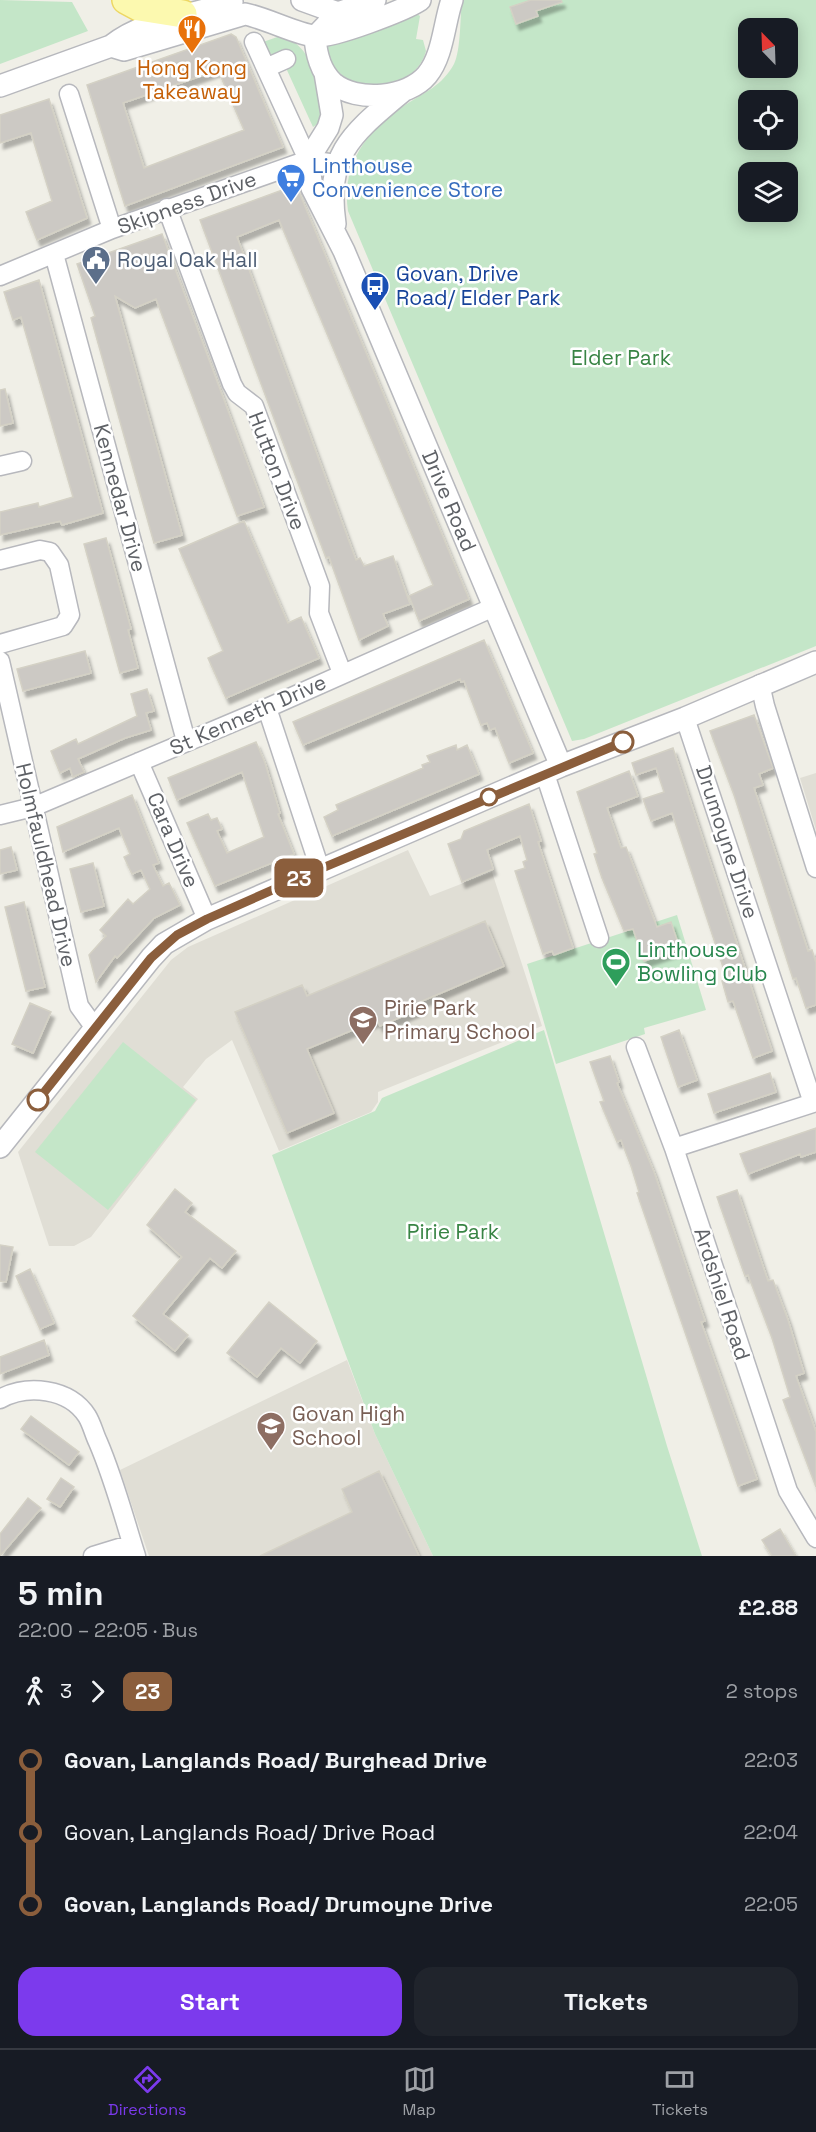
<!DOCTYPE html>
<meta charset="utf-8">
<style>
body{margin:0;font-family:"Space Grotesk",sans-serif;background:#20242c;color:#f1f3f6;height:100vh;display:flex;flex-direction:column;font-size:22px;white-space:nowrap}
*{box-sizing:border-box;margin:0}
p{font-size:20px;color:#9ea1a6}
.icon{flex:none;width:33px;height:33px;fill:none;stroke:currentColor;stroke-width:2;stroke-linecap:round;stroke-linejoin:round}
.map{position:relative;height:1556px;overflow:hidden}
.sheet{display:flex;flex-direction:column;background:#171b24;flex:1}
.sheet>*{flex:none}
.badge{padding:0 12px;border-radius:9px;font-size:21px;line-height:39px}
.needle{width:39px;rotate:337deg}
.controls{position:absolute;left:738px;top:18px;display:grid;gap:12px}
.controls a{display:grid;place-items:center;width:60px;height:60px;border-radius:12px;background:#171b24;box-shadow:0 3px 15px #0003;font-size:30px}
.map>.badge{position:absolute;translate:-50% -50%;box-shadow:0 0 0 3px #fff}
.legs{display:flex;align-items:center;gap:9px;height:66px;padding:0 18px;font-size:20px}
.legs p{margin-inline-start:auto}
.overview{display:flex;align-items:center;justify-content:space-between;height:102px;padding:0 18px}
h1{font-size:33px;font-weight:800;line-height:45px}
.primary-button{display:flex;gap:12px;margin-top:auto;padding:12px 18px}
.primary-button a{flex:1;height:69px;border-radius:18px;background:#7c3aed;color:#fff;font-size:24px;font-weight:800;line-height:69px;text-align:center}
.primary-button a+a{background:#20242c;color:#f1f3f6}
ul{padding:0 18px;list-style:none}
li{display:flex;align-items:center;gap:21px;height:72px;font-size:22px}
li i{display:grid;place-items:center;width:9px;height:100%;margin:0 8px;background:currentColor}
li i::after{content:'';width:15px;height:15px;margin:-8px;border:4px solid;border-radius:50%;background:#171b24}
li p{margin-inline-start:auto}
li:first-child i{background:linear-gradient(#0000 50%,currentColor 0)}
li:last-child i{background:linear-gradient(currentColor 50%,#0000 0)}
.menu{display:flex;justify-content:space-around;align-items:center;height:84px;border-top:2px solid #363941;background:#171b24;font-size:16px;color:#9ea1a6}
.menu a{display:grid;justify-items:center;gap:3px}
.menu .active{color:#7c3aed}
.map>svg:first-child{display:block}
.education{fill:#e0ded5}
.green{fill:#c4e6c8;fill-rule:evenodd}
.building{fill:#ccc9c4;stroke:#d4d1c5;stroke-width:1.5;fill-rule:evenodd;filter:url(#shadow)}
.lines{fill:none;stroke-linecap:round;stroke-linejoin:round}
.minor-casing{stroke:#b7b8bd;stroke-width:21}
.tertiary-casing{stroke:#b7b8bd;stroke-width:24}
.primary-casing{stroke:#edd763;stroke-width:30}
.minor{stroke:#fff;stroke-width:18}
.tertiary{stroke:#fff;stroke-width:21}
.primary{stroke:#fcf9af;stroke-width:27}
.line-1-casing{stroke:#fff;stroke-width:14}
.line-1{stroke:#8b5e3c;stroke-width:9}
.stop-1-dot{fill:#fff;stroke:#8b5e3c;stroke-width:3}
.labels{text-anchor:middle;stroke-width:5;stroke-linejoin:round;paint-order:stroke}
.food-label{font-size:21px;fill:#c56008;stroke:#fff}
.shop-label{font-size:21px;fill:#366cbe;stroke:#fff;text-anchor:start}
.street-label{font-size:21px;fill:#5e6166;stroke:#fff}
.service-label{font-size:21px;fill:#4e5e75;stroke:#fff;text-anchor:start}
.transit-label{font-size:21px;fill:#164399;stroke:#fff;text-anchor:start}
.park-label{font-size:21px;fill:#388444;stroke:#fff}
.leisure-label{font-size:21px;fill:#27864d;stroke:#fff;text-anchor:start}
.education-label{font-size:21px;fill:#785e54;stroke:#fff;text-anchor:start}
</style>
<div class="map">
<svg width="816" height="1556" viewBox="0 0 816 1556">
<defs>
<filter id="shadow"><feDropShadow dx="3.5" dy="6" stdDeviation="1.5" flood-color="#0004"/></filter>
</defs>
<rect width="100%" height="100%" fill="#f0efe7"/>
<!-- education -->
<path class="education" d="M816,773V830L800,778Z
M408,850L430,896L492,872L542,1026L378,1092V1102L371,1112L279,1151L232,1040L206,1059L183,1087L198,1099L91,1237L74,1246H49L18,1152L171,960L188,947Z
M347,1360L375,1434L433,1556H149L120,1470Z"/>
<!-- green -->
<path class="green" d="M0,0L72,2L88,31L0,64Z
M462,0H816V646L584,739L572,741L348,211C341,164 367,130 405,105C425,92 442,86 454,64C461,50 460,17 462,0ZM748,28H788V68H748ZM748,100H788V140H748ZM748,172H788V212H748Z
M417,14L420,16L416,39L423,40L426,51C413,99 332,97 325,46Z
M283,35C318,53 317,84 323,120L313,127L286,68L268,51L263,42Z
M677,915L706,1010L644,1028L645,1034L556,1064L527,964Z
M544,1030L667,1446L702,1556H433L375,1434L272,1155L375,1111L382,1098Z
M123,1042L196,1100L108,1210L35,1152Z"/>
<!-- building -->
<path class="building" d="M531,0H561L562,2L536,11L538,16L516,24L510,7Z
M231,34L236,37L283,147L125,206L87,85ZM218,70L244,130L144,168L123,103Z
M49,99L87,218L37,240L26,212L52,201L31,133L0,143V115Z
M296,185L469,599L419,621L409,596L433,585L279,220L237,237L356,560L360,558L364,566L393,556L410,604L383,614L388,626L359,640L329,557L326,558L200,220Z
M162,234L264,507L237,516L156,299L135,308L115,296L182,535L154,543L91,318L95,316L77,264Z
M39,280L103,513L62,525L60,521L0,535V512L38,503L39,507L73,497L21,317L13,320L4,292Z
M5,389L13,423L0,426V390Z
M244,521L288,623L301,617L319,658L226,698L208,658L223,651L179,549Z
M106,538L131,629L128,630L138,668L120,673L84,544Z
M484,640L533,753L509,763L495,728L490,730L487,723L481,725L464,681L461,682L460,679L303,745L293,722Z
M85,651L91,673L23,691L17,669Z
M147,689L154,711L146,713L151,730L125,738L78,759L84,772L73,777L70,768L60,773L51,751L76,739L78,744L137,716L131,694Z
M754,715L773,768L759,774L763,785L754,788L808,951L812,950L816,963V1005L806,1008L796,978L793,979L734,795L710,731Z
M256,742L265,763L280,813L278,814L294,854L215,886L187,823L208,814L211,820L217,818L222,829L217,831L227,853L264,837L242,772L177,800L168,778Z
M456,745L457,750L467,745L479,774L332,836L324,817L338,810L336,805L423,768L422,765L430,762L427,756Z
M673,748L772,1051L753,1058L733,1001L728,1002L722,981L727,979L672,813L651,821L643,799L664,792L656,768L636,775L632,763Z
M629,771L638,796L607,808L621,848L626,847L657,927L671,922L680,949L644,961L633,929L624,931L602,878L594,854L597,853L577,792Z
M132,795L159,863L153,865L163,886L169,883L180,905L154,918L117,958L115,956L96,982L89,955L106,936L100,930L128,899L133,904L150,889L141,870L132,874L124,857L130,854L119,828L63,852L57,827Z
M529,804L541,841L538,842L573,948L554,955L552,951L543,954L515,871L525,868L523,862L527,860L520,836L487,850L493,869L462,882L448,844L461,839L464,831Z
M11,847L17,870L0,874V850Z
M93,863L104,906L81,912L70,869Z
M24,902L45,987L26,991L5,907Z
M485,921L504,966L420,1002L422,1008L380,1026L377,1020L307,1049L334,1113L287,1133L235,1012L302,985L307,996Z
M30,1003L51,1012L33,1053L12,1044Z
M679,1030L697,1080L678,1087L661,1037Z
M610,1056L619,1082L617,1083L654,1172L705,1321L701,1322L757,1479L738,1486L637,1193L639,1192L631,1166L621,1140L617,1142L600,1102L604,1101L590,1062Z
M770,1073L776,1092L714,1113L708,1094Z
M816,1128V1152L801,1157L800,1154L748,1174L740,1154Z
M175,1189L192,1203L185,1212L236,1251L222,1268L210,1258L163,1314L188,1335L175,1351L133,1316L182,1257L147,1225Z
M737,1190L768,1281L773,1280L788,1320L804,1373L796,1376L816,1432V1487L783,1400L790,1397L772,1338L748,1275L745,1276L717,1197Z
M0,1245L13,1247L6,1282L0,1281Z
M30,1269L54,1323L40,1329L16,1276Z
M269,1302L317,1341L300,1363L281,1348L257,1377L227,1353Z
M44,1340L49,1355L0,1374V1357Z
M31,1416L79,1452L69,1465L21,1429Z
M379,1471L419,1556H260L352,1512L342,1489Z
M61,1478L74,1487L60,1507L47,1499Z
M28,1498L41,1508L0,1556V1534Z
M780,1529L787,1541L796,1556H772L762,1540Z"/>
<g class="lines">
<!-- minor casing -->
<g class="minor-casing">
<path id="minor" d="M254,42L308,160
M266,68L286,59
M69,94L112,229
M167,208L232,384L237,393L254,406L320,586L319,613L342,673
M54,254L186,741
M0,276L112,229L308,160L336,164
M0,466L22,461
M0,560L40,550L50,552L59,565L70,615L63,626L0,644
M0,661L79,1006L95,1028
M760,684L765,706L816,868
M267,708L320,869
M685,718L813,1103
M139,762L207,919
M545,774L599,938
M0,815L33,807L267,708L494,607
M636,1047L674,1148L788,1491L816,1538
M674,1148L816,1102
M0,1399C27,1384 69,1388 87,1416C92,1424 94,1434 98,1442C114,1479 124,1518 136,1556
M93,1556L132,1544"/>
</g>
<!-- tertiary casing -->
<g class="tertiary-casing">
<path id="tertiary" d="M302,0L338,13
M375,0L338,13L315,37C316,53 321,72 333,83C357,103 408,98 427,75C443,56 444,23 452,0
M111,46L124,50L245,14C266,18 298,35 315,36C332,38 405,10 420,0
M325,73L332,115L328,128L308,160L312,188L344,251L561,766
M0,86L111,46C145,19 192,16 232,2
M335,224C325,153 352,134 403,91
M0,1147L151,958L164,944L207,919L561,766L685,718L816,662"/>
</g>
<!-- primary casing -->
<g class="primary-casing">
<path id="primary" d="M126,0L139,7L183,14"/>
</g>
<!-- minor -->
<use href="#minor" class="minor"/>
<!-- tertiary -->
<use href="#tertiary" class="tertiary"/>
<!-- primary -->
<use href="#primary" class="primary"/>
</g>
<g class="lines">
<!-- line-1 casing -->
<g class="line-1-casing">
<path id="line-1" d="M38,1100L151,958L177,935L207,919L320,869L623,742"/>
</g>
<!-- line-1 -->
<use href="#line-1" class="line-1"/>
</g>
<!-- icons -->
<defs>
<g id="restaurant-pin" transform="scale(1.5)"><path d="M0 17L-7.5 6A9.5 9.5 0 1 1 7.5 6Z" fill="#e8710a" stroke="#fff"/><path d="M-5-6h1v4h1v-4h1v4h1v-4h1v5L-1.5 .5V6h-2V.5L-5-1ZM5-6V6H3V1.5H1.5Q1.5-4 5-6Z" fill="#fff"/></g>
<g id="supermarket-pin" transform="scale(1.5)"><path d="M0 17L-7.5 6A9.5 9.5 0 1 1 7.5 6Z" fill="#3f7fe0" stroke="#fff"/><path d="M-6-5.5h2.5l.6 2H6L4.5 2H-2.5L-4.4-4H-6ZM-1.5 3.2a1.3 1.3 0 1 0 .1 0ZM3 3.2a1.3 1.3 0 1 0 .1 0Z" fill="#fff"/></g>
<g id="civic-pin" transform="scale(1.5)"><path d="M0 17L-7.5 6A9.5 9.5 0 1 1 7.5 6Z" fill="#5c6f8a" stroke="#fff"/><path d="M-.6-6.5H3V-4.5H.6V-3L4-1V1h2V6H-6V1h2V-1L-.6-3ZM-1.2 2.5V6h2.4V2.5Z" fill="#fff"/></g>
<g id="bus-pin" transform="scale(1.5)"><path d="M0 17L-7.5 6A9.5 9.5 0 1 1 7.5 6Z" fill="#1a4fb4" stroke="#fff"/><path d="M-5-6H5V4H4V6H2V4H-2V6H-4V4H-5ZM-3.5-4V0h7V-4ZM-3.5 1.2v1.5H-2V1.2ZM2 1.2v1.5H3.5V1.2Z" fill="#fff"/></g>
<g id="stadium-pin" transform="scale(1.5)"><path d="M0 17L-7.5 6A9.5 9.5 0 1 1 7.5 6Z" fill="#2e9e5b" stroke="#fff"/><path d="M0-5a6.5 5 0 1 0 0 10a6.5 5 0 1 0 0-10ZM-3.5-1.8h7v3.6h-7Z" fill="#fff"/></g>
<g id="school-pin" transform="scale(1.5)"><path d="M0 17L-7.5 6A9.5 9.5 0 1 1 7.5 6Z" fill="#8d6e63" stroke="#fff"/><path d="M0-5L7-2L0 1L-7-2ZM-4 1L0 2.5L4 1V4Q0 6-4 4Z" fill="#fff"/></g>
</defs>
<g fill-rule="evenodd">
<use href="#restaurant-pin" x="192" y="29"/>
<use href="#supermarket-pin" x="291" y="178"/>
<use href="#civic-pin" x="96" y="260"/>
<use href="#bus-pin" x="375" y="286"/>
<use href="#stadium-pin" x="616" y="962"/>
<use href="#school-pin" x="363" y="1020"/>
<use href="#school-pin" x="271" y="1426"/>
</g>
<!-- markers -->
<g class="stop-1-dot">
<circle cx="623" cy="742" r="10"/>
<circle cx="489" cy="797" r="8"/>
<circle cx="38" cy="1100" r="10"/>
</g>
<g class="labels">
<!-- food labels -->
<g class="food-label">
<text x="192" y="75">Hong Kong<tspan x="192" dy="24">Takeaway</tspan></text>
</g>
<!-- shop labels -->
<g class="shop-label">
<text x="312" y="173">Linthouse<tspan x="312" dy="24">Convenience Store</tspan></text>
</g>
<!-- street labels -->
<g class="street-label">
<text transform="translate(187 203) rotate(-20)" y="7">Skipness Drive</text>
<text transform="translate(277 471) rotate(69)" y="7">Hutton Drive</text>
<text transform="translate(120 498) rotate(75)" y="7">Kennedar Drive</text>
<text transform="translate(449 501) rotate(67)" y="7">Drive Road</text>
<text transform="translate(248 715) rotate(-24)" y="7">St Kenneth Drive</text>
<text transform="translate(173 840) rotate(67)" y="7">Cara Drive</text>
<text transform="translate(727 842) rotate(72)" y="7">Drumoyne Drive</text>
<text transform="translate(46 865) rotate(77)" y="7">Holmfauldhead Drive</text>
<text transform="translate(722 1294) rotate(72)" y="7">Ardshiel Road</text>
</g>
<!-- service labels -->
<g class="service-label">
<text x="117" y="267">Royal Oak Hall</text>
</g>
<!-- transit labels -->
<g class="transit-label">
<text x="396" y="281">Govan, Drive<tspan x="396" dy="24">Road/ Elder Park</tspan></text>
</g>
<!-- park labels -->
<g class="park-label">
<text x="621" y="365">Elder Park</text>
<text x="453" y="1239">Pirie Park</text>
</g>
<!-- leisure labels -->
<g class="leisure-label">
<text x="637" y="957">Linthouse<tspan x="637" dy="24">Bowling Club</tspan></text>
</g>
<!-- education labels -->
<g class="education-label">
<text x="384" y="1015">Pirie Park<tspan x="384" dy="24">Primary School</tspan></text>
<text x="292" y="1421">Govan High<tspan x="292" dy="24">School</tspan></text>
</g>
</g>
</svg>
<div class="controls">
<a><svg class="needle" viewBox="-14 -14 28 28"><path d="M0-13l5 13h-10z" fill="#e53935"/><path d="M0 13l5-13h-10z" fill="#9ea1a6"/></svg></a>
<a><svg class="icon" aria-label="locate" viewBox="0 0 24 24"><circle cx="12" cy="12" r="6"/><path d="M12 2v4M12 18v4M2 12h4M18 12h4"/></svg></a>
<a><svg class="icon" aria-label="layers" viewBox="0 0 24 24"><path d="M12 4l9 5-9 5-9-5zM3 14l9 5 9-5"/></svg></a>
</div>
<b class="badge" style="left:299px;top:878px;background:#8b5e3c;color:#fff">23</b>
</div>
<section class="sheet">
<div class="overview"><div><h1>5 min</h1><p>22:00 – 22:05 · Bus</p></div><b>£2.88</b></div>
<div class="legs"><svg class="icon" aria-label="walk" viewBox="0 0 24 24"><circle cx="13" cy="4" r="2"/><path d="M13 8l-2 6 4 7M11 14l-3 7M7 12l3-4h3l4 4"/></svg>3<svg class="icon" aria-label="forward" viewBox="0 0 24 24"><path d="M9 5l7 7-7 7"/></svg><b class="badge" style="background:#8b5e3c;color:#fff">23</b><p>2 stops</p></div>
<ul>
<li><i style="color:#8b5e3c"></i><b>Govan, Langlands Road/ Burghead Drive</b><p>22:03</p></li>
<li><i style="color:#8b5e3c"></i><span>Govan, Langlands Road/ Drive Road</span><p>22:04</p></li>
<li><i style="color:#8b5e3c"></i><b>Govan, Langlands Road/ Drumoyne Drive</b><p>22:05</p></li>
</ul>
<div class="primary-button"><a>Start</a><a>Tickets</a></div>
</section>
<nav class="menu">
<a class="active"><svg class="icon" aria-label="directions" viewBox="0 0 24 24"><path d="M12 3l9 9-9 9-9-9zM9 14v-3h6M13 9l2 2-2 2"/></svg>Directions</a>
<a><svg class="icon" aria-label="map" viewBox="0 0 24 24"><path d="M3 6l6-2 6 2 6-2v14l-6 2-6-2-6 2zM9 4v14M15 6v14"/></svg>Map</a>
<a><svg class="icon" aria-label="tickets" viewBox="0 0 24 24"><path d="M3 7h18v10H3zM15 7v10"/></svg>Tickets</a>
</nav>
